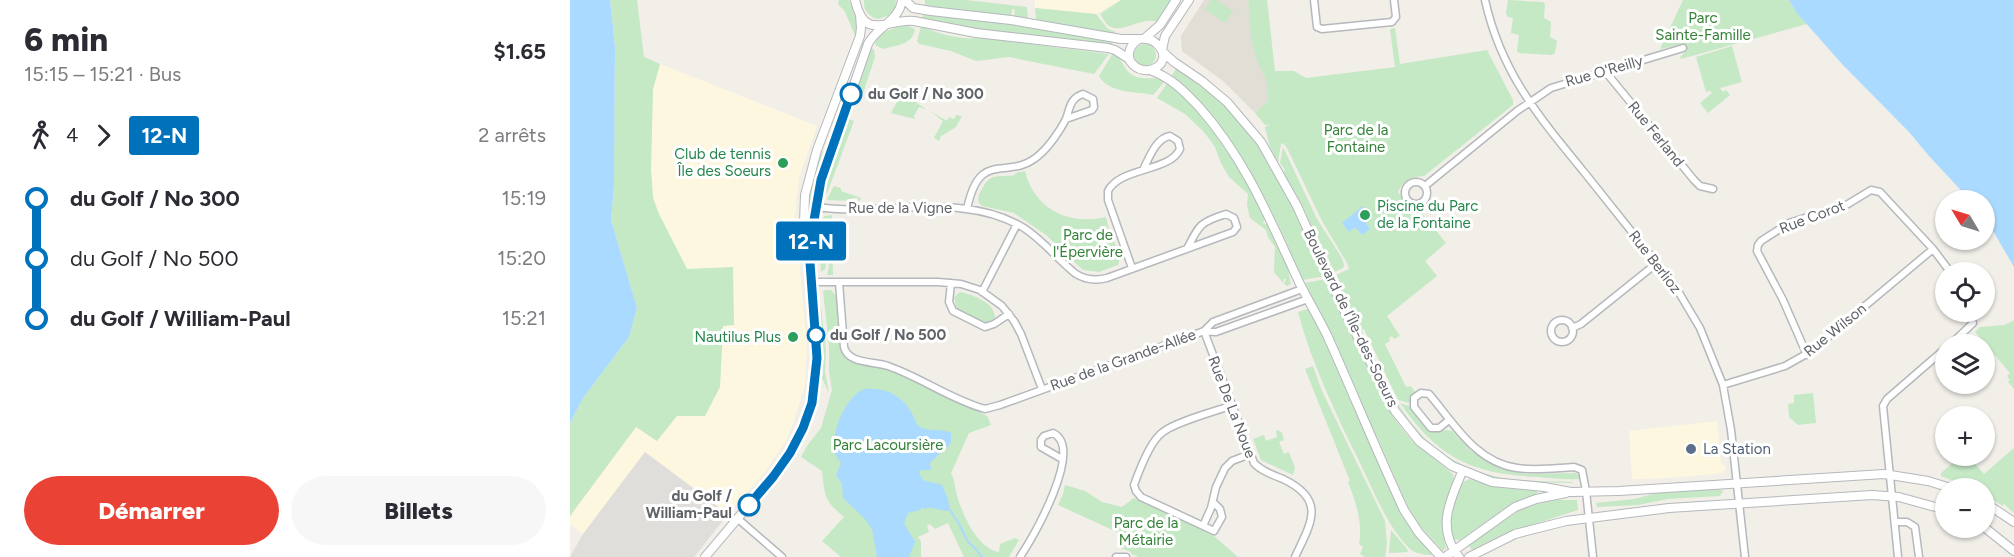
<!DOCTYPE html>
<html lang="fr">
<meta charset="utf-8">
<style>
body{margin:0;font-family:Figtree,sans-serif;background:#f7f7f7;color:#2b2b33;height:100vh;display:flex;flex-direction:column;font-size:22px;white-space:nowrap}
*{box-sizing:border-box;margin:0}
p{font-size:20px;color:#7c7c81}
.icon{flex:none;width:33px;height:33px;fill:none;stroke:currentColor;stroke-width:2;stroke-linecap:round;stroke-linejoin:round}
.map{position:relative;flex:1;overflow:hidden}
.panel{display:flex;flex-direction:column;background:#fff;width:570px}
.panel>*{flex:none}
.badge{padding:0 12px;border-radius:4px;font-size:21px;line-height:39px}
.needle{width:39px;rotate:308deg}
.tools{position:absolute;left:1365px;top:190px;display:grid;gap:12px}
.tools a{display:grid;place-items:center;width:60px;height:60px;border-radius:50%;background:#fff;box-shadow:0 2px 4px #0004;font-size:30px}
.map>.badge{position:absolute;translate:-50% -50%;box-shadow:0 0 0 3px #fff}
.legs{display:flex;align-items:center;gap:9px;height:66px;padding:0 24px;font-size:20px}
.legs p{margin-inline-start:auto}
.head{display:flex;align-items:center;justify-content:space-between;height:102px;padding:0 24px}
h1{font-size:33px;font-weight:800;line-height:45px}
.cta{display:flex;gap:12px;margin-top:auto;padding:12px 24px}
.cta a{flex:1;height:69px;border-radius:36px;background:#ea4335;color:#fff;font-size:24px;font-weight:800;line-height:69px;text-align:center}
.cta a+a{background:#f7f7f7;color:#2b2b33}
ul{padding:0 24px;list-style:none}
li{display:flex;align-items:center;gap:21px;height:60px;font-size:22px}
li i{display:grid;place-items:center;width:9px;height:100%;margin:0 8px;background:currentColor}
li i::after{content:'';width:15px;height:15px;margin:-8px;border:4px solid;border-radius:50%;background:#fff}
li p{margin-inline-start:auto}
li:first-child i{background:linear-gradient(#0000 50%,currentColor 0)}
li:last-child i{background:linear-gradient(currentColor 50%,#0000 0)}
main{display:flex;flex:1;min-height:0}
.map>svg:first-child{display:block}
.commercial{fill:#fef7e0}
.industrial{fill:#e0deda}
.education{fill:#e1ded6}
.green{fill:#c5e8c5}
.water{fill:#aadaff}
.lines{fill:none;stroke-linecap:round;stroke-linejoin:round}
.stream{stroke:#aadaff;stroke-width:2}
.minor-casing{stroke:#b5b8bc;stroke-width:9}
.tertiary-casing{stroke:#b5b8bc;stroke-width:10}
.minor{stroke:#fff;stroke-width:6}
.tertiary{stroke:#fff;stroke-width:8}
.line-1-casing{stroke:#fff;stroke-width:14}
.line-1{stroke:#0072bc;stroke-width:9}
.stop-1-dot{fill:#fff;stroke:#0072bc;stroke-width:3}
.leisure-dot{fill:#2e9e5b;stroke:#fff;stroke-width:2}
.service-dot{fill:#5c6f8a;stroke:#fff;stroke-width:2}
.labels{text-anchor:middle;stroke-width:6;stroke-linejoin:round;paint-order:stroke}
.park-label{font-size:15px;fill:#348238;stroke:#fff}
.street-label{font-size:15px;fill:#5f6368;stroke:#fff}
.stop-label{font-size:15px;font-weight:bold;fill:#5f6368;stroke:#fff;text-anchor:start}
.leisure-label{font-size:15px;fill:#27864d;stroke:#fff;text-anchor:end}
.service-label{font-size:15px;fill:#4e5e75;stroke:#fff;text-anchor:start}
</style>
<main>
<section class="panel">
<div class="head"><div><h1>6 min</h1><p>15:15 – 15:21 · Bus</p></div><b>$1.65</b></div>
<div class="legs"><svg class="icon" aria-label="walk" viewBox="0 0 24 24"><circle cx="13" cy="4" r="2"/><path d="M13 8l-2 6 4 7M11 14l-3 7M7 12l3-4h3l4 4"/></svg>4<svg class="icon" aria-label="forward" viewBox="0 0 24 24"><path d="M9 5l7 7-7 7"/></svg><b class="badge" style="background:#0072bc;color:#fff">12-N</b><p>2 arrêts</p></div>
<ul>
<li><i style="color:#0072bc"></i><b>du Golf / No 300</b><p>15:19</p></li>
<li><i style="color:#0072bc"></i><span>du Golf / No 500</span><p>15:20</p></li>
<li><i style="color:#0072bc"></i><b>du Golf / William-Paul</b><p>15:21</p></li>
</ul>
<div class="cta"><a>Démarrer</a><a>Billets</a></div>
</section>
<div class="map">
<svg width="1444" height="557" viewBox="0 0 1444 557">
<rect width="100%" height="100%" fill="#f1efe8"/>
<!-- commercial -->
<path class="commercial" d="M465,0H551L526,14L465,8Z
M90,64L247,126L229,178L225,216L237,347L235,384L224,421L216,441L194,473L158,514L75,452L13,534L0,524V516L67,426L107,416L150,387L153,325H164L117,269L89,214L83,198L81,169L83,89Z
M1147,421L1151,463L1156,467L1154,473L1099,478L1062,479L1059,431Z"/>
<!-- industrial -->
<path class="industrial" d="M75,452L158,514L124,557H0L13,534Z"/>
<!-- education -->
<path class="education" d="M634,0H678L684,50L699,86L698,100L685,113L653,81L612,51L611,36Z"/>
<!-- green -->
<path class="green" d="M40,0H67L74,57L90,64L83,89L81,169L83,198L89,214L117,269L163,267L164,325L153,326L150,387L135,416H107L87,441L66,427L0,516V423L13,398L59,337L67,308L41,220L44,185L45,47Z
M269,0H279C284,12 289,25 286,38L275,12L268,4Z
M294,0H326L325,8L320,15L308,19C298,16 293,10 294,0Z
M355,0H396L448,6L457,7L458,19L444,18L445,10L442,9L441,17L355,8Z
M551,0H602L588,22C572,16 554,33 541,27C535,25 533,17 530,14Z
M641,0H646L663,11L655,23L635,9Z
M678,0H697L705,71H724L736,78L825,67L820,29L825,28L830,64L917,50L943,100V105L854,176C841,177 834,179 828,192L837,204L847,207L876,243L855,261L867,276L817,316L830,336L824,339L822,336L819,338L820,341L815,344L836,387L841,386L845,392L839,403L828,400L794,329L791,330C797,344 804,358 811,372C836,423 865,462 924,476C949,482 976,481 1002,482L1003,483C976,482 947,484 920,477C857,460 834,420 807,366C794,341 782,316 771,291L772,290L766,275L779,269L777,263L752,221L717,148L713,143L711,144L708,162L700,147L695,127L700,124L695,125L685,113L698,100C699,74 690,73 684,51C680,35 680,17 678,0Z
M938,0L973,2L975,4L974,18L981,22L980,37L987,41L985,53L982,55L949,53L947,51L949,35L941,33L943,18L938,17L936,14Z
M1113,0H1219L1226,12L1237,24L1111,59L1110,57L1115,52L1113,44L1090,49Z
M465,8L526,14L537,28L545,32V35L466,21Z
M354,12L412,19L543,41L542,45L391,27L352,19Z
M335,25L345,29C343,45 326,45 313,49L305,45C307,32 324,28 335,25Z
M351,26C371,35 390,40 413,38L539,54L524,74L439,57L406,61L381,51L349,44L347,41Z
M564 55a11 11 0 1 1 22 0a11 11 0 1 1-22 0Z
M1162,46L1172,82L1150,88L1153,92L1156,90L1160,95L1138,113L1130,103L1142,93L1140,91L1136,92L1126,57Z
M299,48L304,49L305,57L290,102L284,99Z
M543,53C553,59 553,69 562,75C573,81 585,76 596,80L583,95C566,91 539,94 529,76Z
M606,69C628,83 649,99 667,119C705,162 734,223 755,276L733,280C698,201 669,134 602,75Z
M598,82L625,109L654,145L671,170L696,218L693,223L699,225L719,269L718,270L721,284L717,286L714,284L716,279H714L713,283L704,272L705,247L698,237L696,230L680,218L677,205L678,194L659,177L651,163L645,147L634,132L615,114L587,98Z
M333,91L337,94L336,96L356,109L349,107L344,116L345,119L321,113Z
M360,111L377,121L379,117L384,119L386,115L392,116L386,127L371,136L369,141L364,138L373,121Z
M277,118L284,121L258,191L255,196H252L259,170Z
M713,147L747,219L772,258L774,265L773,268L762,273L732,205L713,172L715,170L710,163Z
M253,151L255,152L241,209L238,208C240,190 242,167 253,151Z
M455,171C464,209 499,226 536,217L541,238L543,237L550,258L548,265L529,272L513,270L476,235L444,213L412,206L409,203C407,197 409,194 412,189C421,171 430,178 445,175V173Z
M264,186L271,188V191L291,198L290,200L288,201V198H283V201L258,200L257,199Z
M262,215L263,275H257C261,261 262,232 253,218L255,216Z
M251,221C256,230 258,260 255,269L251,272L248,222Z
M756,279L815,402L826,421L841,440L883,474C886,484 877,495 875,505C871,520 872,533 876,548L873,551L851,527L838,507L763,339L735,283Z
M256,290H261L266,296C267,308 268,347 274,355C282,367 304,365 316,369C351,381 384,400 417,416L421,425L399,433L381,473C385,481 385,488 387,496C393,516 408,549 429,552L430,544L445,538L449,540L439,557H394L378,523L365,529L360,524L357,525L359,532L348,537L351,542V557H271L252,541L274,517C254,500 255,497 252,471L231,457L237,446L251,428L262,390L259,372V346L253,291Z
M390,292C403,295 425,302 425,318L415,323L387,310L384,297Z
M248,308H251L256,351L255,371L259,393L251,376H253Z
M738,309L752,334L830,512L844,533L862,555C855,555 846,554 840,549C817,526 805,494 791,465C767,416 742,365 728,312Z
M1444,320V389L1438,382L1440,380L1437,376L1440,373L1405,332L1410,327L1435,325Z
M743,366L752,391L815,521L817,544L815,557H795L790,554L793,547L789,544C793,523 786,502 778,482L780,481L735,369Z
M1243,393L1246,423L1228,425L1219,417L1218,404L1224,403V395Z
M830,403L839,406L858,430L864,432L876,430L882,431L901,451L929,468L956,474L1005,473L1009,475V479C995,480 981,478 967,477C902,474 868,458 830,403Z
M708,430L712,433L714,440L709,442L714,454L719,452L725,468L723,475L691,460L683,439L694,435L696,441L707,437L706,431Z
M1444,448V513L1433,503V506L1415,495L1414,489H1403L1371,476V473L1391,456H1398L1414,474Z
M900,479L932,488L967,491V494L938,506L890,540C867,541 888,492 893,482Z
M495,485L515,491L532,502L552,507L564,498L644,536L668,557H569L561,554V552L548,547L547,532L488,505L493,494Z
M1148,489L1153,491L1150,496L1098,499L1068,505L1027,507L1026,503L1064,499L1087,493Z
M987,500H1007L1008,510L936,533L902,550L898,545L950,510L968,504Z
M821,530L837,549L838,552L819,553Z"/>
<!-- water -->
<path class="water" d="M0,0H40L45,47L44,185L41,220L67,308L59,337L13,398L0,423Z
M1219,0H1444V267L1415,217L1414,201H1401L1359,156L1339,132L1272,64L1226,12Z
M793,206L799,215L794,220L800,229L792,235L785,227L779,232L772,223Z
M295,389C322,387 339,401 347,425C360,434 369,427 381,433V443L360,463L361,470H351L349,473L353,480L372,485L378,499L380,510C371,513 363,505 354,509L353,507L350,510L338,513L334,523L345,542L339,557H307L302,529L294,518L273,498L272,484L266,475L271,463C268,459 265,455 265,450C261,432 276,395 295,389Z"/>
<g class="lines">
<!-- stream -->
<path class="stream" d="M380,510L389,524L398,542L407,550L412,557"/>
<!-- minor casing -->
<g class="minor-casing">
<path id="minor" d="M744,0L747,27L752,29L822,22L826,17L824,0
M915,0C931,72 968,116 1014,172C1044,210 1075,248 1105,286L1130,328L1153,385L1161,430L1175,557
M1037,70L1039,76L1124,180L1130,186L1143,189
M835 193a11 11 0 1 1 22 0a11 11 0 1 1-22 0Z
M855,186L947,111L981,88L1113,48
M246,207C314,217 392,190 454,228C474,241 488,260 506,274C516,280 526,281 537,278L663,232L667,227L664,218L656,214C630,222 629,225 617,249
M397,209C410,147 437,182 468,156C478,148 490,131 496,119C500,108 500,98 513,94L523,99L524,107L522,110L496,119
M562,268L538,200V191C550,167 600,172 610,149L608,141L600,136C586,138 579,158 573,170
M241,282H368L391,284L410,290L432,306L444,321L451,334L472,389
M269,282L274,347C278,364 303,361 318,366C350,377 382,400 415,409L430,405L626,334L634,331L646,332L738,299
M381,283L379,302L383,311L415,327L424,324L439,314
M412,292L447,224
M981 331a11 11 0 1 1 22 0a11 11 0 1 1-22 0Z
M1002,328L1011,324L1087,263
M634,331L684,463C691,471 703,475 713,479C757,500 741,523 725,557
M634,331L643,322L732,289
M1380,345L1403,323L1400,312
M1237,355L1213,300L1187,251L1188,245L1191,241L1219,223L1278,204L1301,190L1310,192L1363,249L1381,273
M1153,385L1215,366L1240,352L1363,249
M879,420L869,428H861L844,407V398L851,393L859,394C884,423 905,462 947,468C966,471 985,468 1004,467L1012,470L1016,491L1023,557
M643,502L650,509L652,517L644,531L571,497L566,491L564,485C569,471 581,440 593,432C605,422 646,411 663,405
M167,518L212,557
M1325,522H1337L1345,527L1349,557
M633,526L641,508L646,487L655,468L662,461L680,454
M450,557C463,537 515,448 483,433L474,436L471,440V447L492,459
M546,557H556
M1328,557L1313,406L1317,399L1376,348"/>
</g>
<!-- tertiary casing -->
<g class="tertiary-casing">
<path id="tertiary" d="M285,0C295,43 317,18 344,21L406,33L538,48L545,50L559,59
M335,0L343,8L361,11L441,20L551,39H571
M575,38L590,25L606,0
M569,39C576,38 582,39 587,44C607,63 574,82 560,61C557,52 561,44 569,39Z
M592,50L595,36L619,0
M593,52L604,62L632,81L657,102L691,142L727,206L772,306L825,411L849,441L882,466L922,482L974,487L1001,492L1049,491L1314,474L1358,481L1384,489
M580,70C602,78 615,92 630,108C676,160 700,220 729,282C738,300 748,317 757,335C783,393 807,452 834,510L849,533L871,557
M240,245L251,180L298,44C307,26 329,22 332,0
M1414,502L1444,522
M1414,527L1444,551
M135,557L212,466L227,440L238,414L244,393L247,358L239,249L234,223L235,195L247,150L290,36L291,28L290,15
M875,557L945,507L966,499L996,493
M889,557C866,529 880,500 892,472
M899,557L945,534L996,521L1099,508L1302,495L1329,497L1376,510"/>
</g>
<!-- minor -->
<use href="#minor" class="minor"/>
<!-- tertiary -->
<use href="#tertiary" class="tertiary"/>
</g>
<g class="lines">
<!-- line-1 casing -->
<g class="line-1-casing">
<path id="line-1" d="M179,505L203,477L220,453L233,428L242,403L247,358L239,249L251,180L281,94"/>
</g>
<!-- line-1 -->
<use href="#line-1" class="line-1"/>
</g>
<!-- markers -->
<g class="stop-1-dot">
<circle cx="281" cy="94" r="10"/>
<circle cx="246" cy="335" r="8"/>
<circle cx="179" cy="505" r="10"/>
</g>
<g class="leisure-dot">
<circle cx="213" cy="163" r="6"/>
<circle cx="795" cy="215" r="6"/>
<circle cx="223" cy="337" r="6"/>
</g>
<circle class="service-dot" cx="1121" cy="449" r="6"/>
<g class="labels">
<!-- park labels -->
<g class="park-label">
<text x="1133" y="23">Parc<tspan x="1133" dy="17">Sainte-Famille</tspan></text>
<text x="786" y="135">Parc de la<tspan x="786" dy="17">Fontaine</tspan></text>
<text x="518" y="240">Parc de<tspan x="518" dy="17">l'Épervière</tspan></text>
<text x="318" y="450">Parc Lacoursière</text>
<text x="576" y="528">Parc de la<tspan x="576" dy="17">Métairie</tspan></text>
</g>
<!-- street labels -->
<g class="street-label">
<text transform="translate(1034 71) rotate(-16)" y="5">Rue O'Reilly</text>
<text transform="translate(1086 134) rotate(51)" y="5">Rue Ferland</text>
<text x="330" y="213">Rue de la Vigne</text>
<text transform="translate(1242 217) rotate(-21)" y="5">Rue Corot</text>
<text transform="translate(1085 262) rotate(52)" y="5">Rue Berlioz</text>
<text transform="translate(781 318) rotate(64)" y="5">Boulevard de l'Île-des-Soeurs</text>
<text transform="translate(1265 330) rotate(-39)" y="5">Rue Wilson</text>
<text transform="translate(553 360) rotate(-20)" y="5">Rue de la Grande-Allée</text>
<text transform="translate(662 407) rotate(69)" y="5">Rue De La Noue</text>
</g>
<!-- stop labels -->
<g class="stop-label">
<text x="298" y="99">du Golf / No 300</text>
<text x="260" y="340">du Golf / No 500</text>
<text x="162" y="501" text-anchor="end">du Golf /<tspan x="162" dy="17">William-Paul</tspan></text>
</g>
<!-- leisure labels -->
<g class="leisure-label">
<text x="201" y="159">Club de tennis<tspan x="201" dy="17">Île des Soeurs</tspan></text>
<text x="807" y="211" text-anchor="start">Piscine du Parc<tspan x="807" dy="17">de la Fontaine</tspan></text>
<text x="211" y="342">Nautilus Plus</text>
</g>
<!-- service labels -->
<g class="service-label">
<text x="1133" y="454">La Station</text>
</g>
</g>
</svg>
<div class="tools">
<a><svg class="needle" viewBox="-14 -14 28 28"><path d="M0-13l5 13h-10z" fill="#e53935"/><path d="M0 13l5-13h-10z" fill="#7c7c81"/></svg></a>
<a><svg class="icon" aria-label="locate" viewBox="0 0 24 24"><circle cx="12" cy="12" r="6"/><path d="M12 2v4M12 18v4M2 12h4M18 12h4"/></svg></a>
<a><svg class="icon" aria-label="layers" viewBox="0 0 24 24"><path d="M12 4l9 5-9 5-9-5zM3 14l9 5 9-5"/></svg></a>
<a>+</a>
<a>−</a>
</div>
<b class="badge" style="left:241px;top:241px;background:#0072bc;color:#fff">12-N</b>
</div>
</main>
